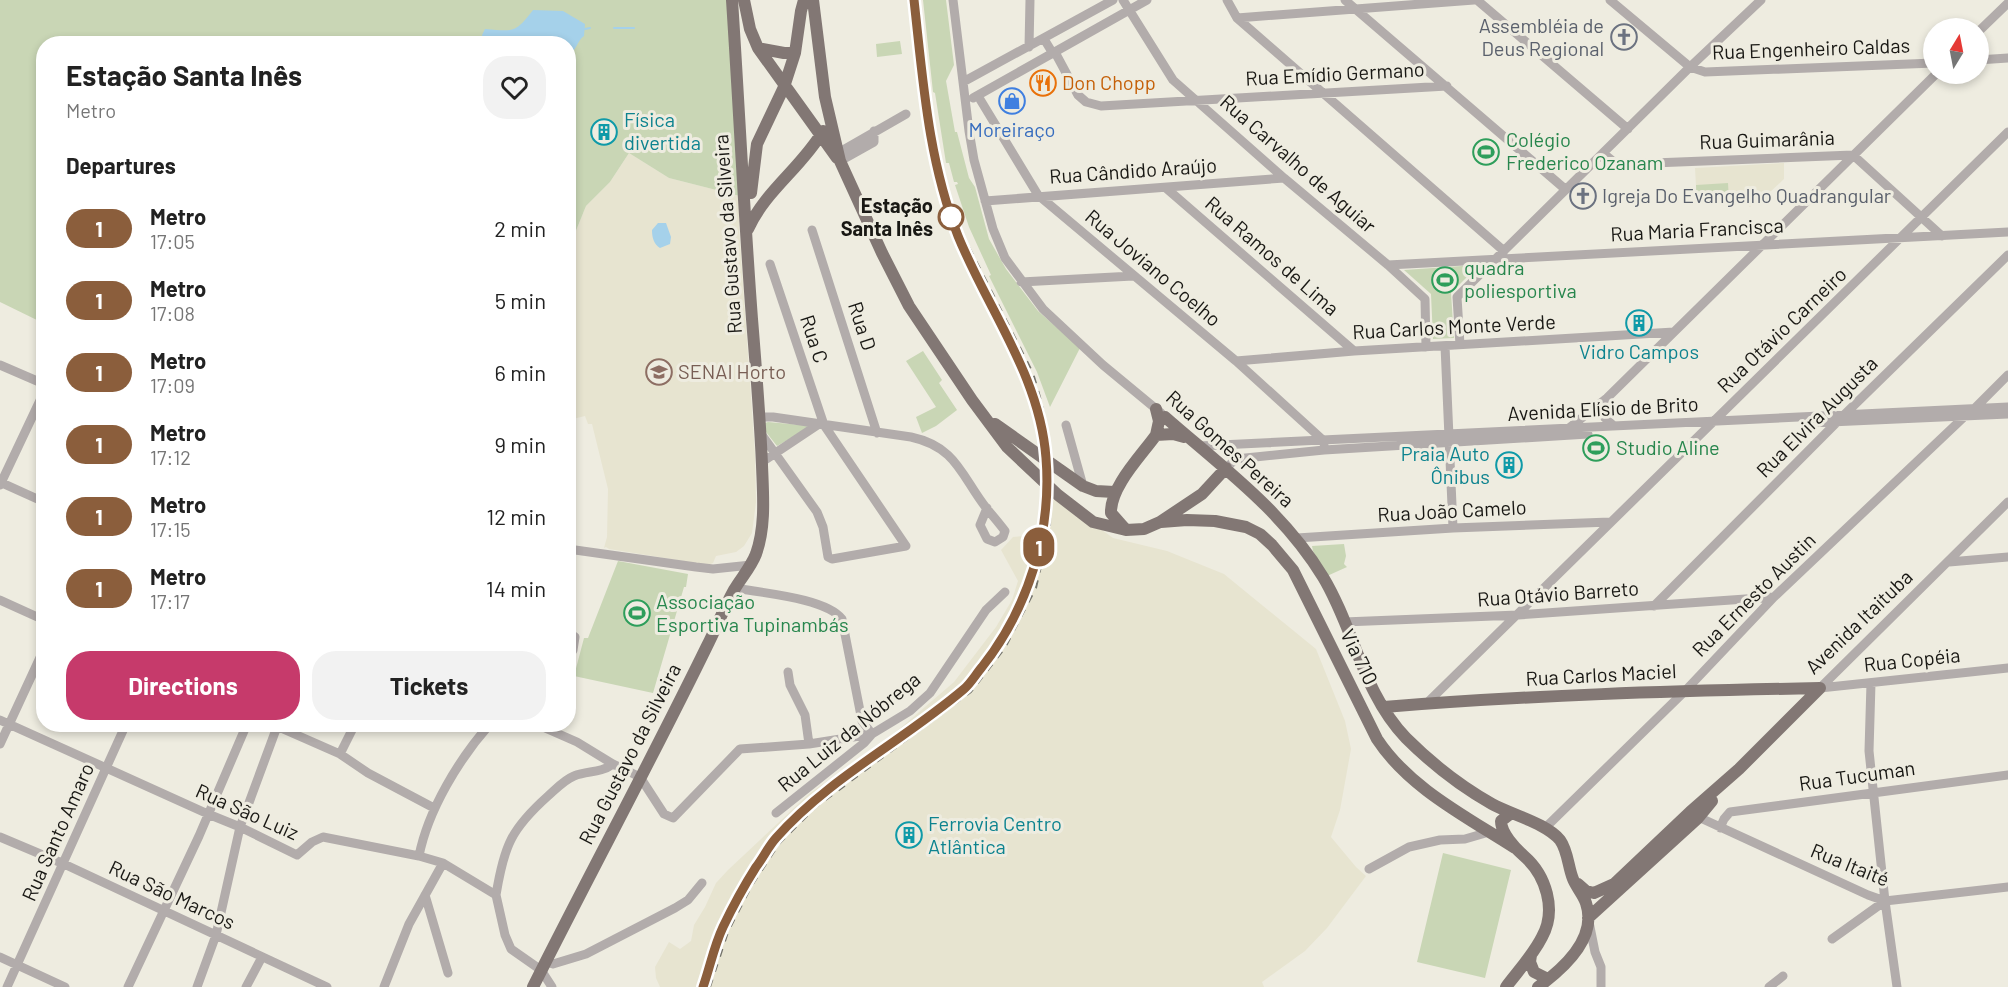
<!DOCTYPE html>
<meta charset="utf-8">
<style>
body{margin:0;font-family:Barlow,sans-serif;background:#f2f2f2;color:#222;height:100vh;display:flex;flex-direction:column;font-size:22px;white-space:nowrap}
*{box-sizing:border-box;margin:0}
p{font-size:20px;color:#767676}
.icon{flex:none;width:33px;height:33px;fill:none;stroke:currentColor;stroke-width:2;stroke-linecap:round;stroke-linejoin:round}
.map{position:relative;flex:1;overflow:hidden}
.panel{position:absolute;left:36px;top:36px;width:540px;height:696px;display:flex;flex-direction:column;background:#fff;border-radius:24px;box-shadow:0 3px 9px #0003}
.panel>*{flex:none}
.badge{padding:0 12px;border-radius:20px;font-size:21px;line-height:39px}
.needle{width:39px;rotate:10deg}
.buttons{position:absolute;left:1923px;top:18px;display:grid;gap:12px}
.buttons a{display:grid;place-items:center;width:66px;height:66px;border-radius:50%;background:#fff;box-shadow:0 3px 9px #0003;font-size:30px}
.map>.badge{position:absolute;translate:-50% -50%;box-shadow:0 0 0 3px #fff}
h2{padding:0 30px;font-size:22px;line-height:54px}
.round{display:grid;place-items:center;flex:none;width:63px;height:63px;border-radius:24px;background:#f2f2f2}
.head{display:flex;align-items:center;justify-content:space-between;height:102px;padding:0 30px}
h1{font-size:28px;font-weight:700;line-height:45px}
.button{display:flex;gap:12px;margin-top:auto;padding:12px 30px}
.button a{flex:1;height:69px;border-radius:24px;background:#c63a6b;color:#fff;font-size:24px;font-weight:700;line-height:69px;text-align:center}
.button a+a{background:#f2f2f2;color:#222}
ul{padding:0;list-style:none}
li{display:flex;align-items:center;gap:18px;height:72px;padding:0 30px}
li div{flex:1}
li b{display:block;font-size:22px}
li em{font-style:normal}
li .badge{min-width:66px;font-weight:700;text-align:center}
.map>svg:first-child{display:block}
.built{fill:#e7e4d0}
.green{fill:#c9d6b5}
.water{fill:#a5d1ea}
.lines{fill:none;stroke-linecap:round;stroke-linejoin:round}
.stream{stroke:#a5d1ea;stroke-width:2}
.minor{stroke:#b2acab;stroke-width:9}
.major{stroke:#827774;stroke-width:12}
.rail{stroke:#75746c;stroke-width:2;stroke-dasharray:8 8;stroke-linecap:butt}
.line-casing{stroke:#fff;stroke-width:14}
.line{stroke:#8b5e3c;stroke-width:9}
.stop-dot{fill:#fff;stroke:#8b5e3c;stroke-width:3}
.labels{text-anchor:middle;stroke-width:6;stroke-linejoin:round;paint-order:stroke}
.worship-label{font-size:20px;fill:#5b616d;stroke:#eeece0;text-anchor:end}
.street-label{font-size:20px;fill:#191814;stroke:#eeece0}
.food-label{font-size:20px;fill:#c56008;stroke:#eeece0;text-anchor:start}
.culture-label{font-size:20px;fill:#0d838f;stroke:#eeece0;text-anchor:start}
.shop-label{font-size:20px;fill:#366cbe;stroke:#eeece0}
.leisure-label{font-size:20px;fill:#27864d;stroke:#eeece0;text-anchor:start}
.stop-label{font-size:20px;font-weight:bold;fill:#191814;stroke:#eeece0;text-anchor:end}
.education-label{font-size:20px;fill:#785e54;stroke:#eeece0;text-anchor:start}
</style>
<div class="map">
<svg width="2008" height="987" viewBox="0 0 2008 987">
<rect width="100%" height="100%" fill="#eeece0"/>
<!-- built -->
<path class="built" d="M629,153L669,178L740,196L739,227L755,454L756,502L752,533L744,546L736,552L716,556L713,563L708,565L609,549L606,547L604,548L607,537L608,489L592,424H588L585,416L569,420V248L586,206L610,182Z
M1784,163V179L1767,195L1764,192L1750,207L1742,200L1697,204L1695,168Z
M1044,493L1056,496L1113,538L1167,551L1224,574L1316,649L1345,721L1351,749L1340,810L1331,837L1356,867L1366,876L1327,928L1305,951L1262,982L1264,987H660L656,978L655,967L669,942L680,949L691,941L694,925L705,907L716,883L728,870L809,794L897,731L954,682L996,627L1012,600L1018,581L1001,550L1013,537L1041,534L1044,523Z"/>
<!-- green -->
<path class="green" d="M0,0H727L740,196L669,178L629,153L610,182L586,206L569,248L568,44H44L43,323L0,302Z
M923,0H946L954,65L946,81L955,132H957L969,178L975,187L989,239L1006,269L1038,311L1080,348L1050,407L1037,372L989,276L991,275L969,227L955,185L958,184L957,182H954L949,163H946L935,93L933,92Z
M900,41L902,54L877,57L876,44Z
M1728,183L1729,201L1697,204L1696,185Z
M1476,265L1472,272L1451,293L1454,338L1433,339L1431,294L1404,270Z
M923,351L942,380L939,383L957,410L936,426L922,433L916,417L936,407L906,361Z
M768,422L812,426L777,446L766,432L765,423Z
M1344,544L1346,556L1344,564L1347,567L1327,576L1313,551L1312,546Z
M618,561L688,574L686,587H684L653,693L574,676L584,638H588Z
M1443,853L1511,870L1485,978L1417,962Z"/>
<!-- water -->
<path class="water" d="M533,10L563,11L585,24L584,36C577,41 576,51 569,55L568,44L484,43L482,35L485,29C513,31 515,34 533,10Z
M658,223H666L671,237L670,244L660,248C654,244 652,238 652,230Z"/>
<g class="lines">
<!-- stream -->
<path class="stream" d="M614,28H634
M585,29L590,28"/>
<!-- minor -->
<path class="minor" d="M953,0L969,131L974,160L993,229L1005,258L1043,309L1103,365L1161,413
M1123,0L1173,80L1284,178L1388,265L1425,299L1426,347
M1227,0L1237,18L1504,251
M1345,0L1565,189
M1477,0L1628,129
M1610,0L1690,67L1705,72L1934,63
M1237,18L1474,0
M1978,32L2008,3
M1044,39L1052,52L1057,56L1078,95L1086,102L1101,106L1447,86
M1029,47L1030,0
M1978,60L2008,58
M963,82L1113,0
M978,96L1038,195L1236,361L1324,441V444
M973,98L1147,0
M838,153L906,114
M1603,153L1615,163L1628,164L1853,155L1942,236
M840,161L874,142V131
M1166,188L1354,351
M985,201L1284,178
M812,230L877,433
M1388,265L2008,232
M1021,282L1133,276
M1460,345L1457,297L1690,67L1761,0
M1445,346L1453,528
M1236,361L1354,351L1674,332
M0,365L44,384
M1604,407L1605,418L1614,426
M1975,408L2008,375
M760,417H773L911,437C957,447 961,476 987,509C993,516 999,523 1005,531L1003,537L995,542L987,539L980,525L987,508
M1808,423L2008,414
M1066,425L1083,486
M1569,428L1607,398L1936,74
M762,435L817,512L823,527L828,557L832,559L906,546L824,425L770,264
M1199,446L2008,407
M762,462L819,424
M1226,468L1236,459L1324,450L1588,434
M0,482L44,502
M0,485L44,392
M1297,538L1453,528L1610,522
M568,549L696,567L713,569L751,565
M1949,562L2008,557
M735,588C762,593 826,598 842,619L862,721L872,734
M0,600L44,620
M1654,606L1844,415L2008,255
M1344,622L1518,615L1774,597
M568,632L575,637L573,650L568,658
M788,672L790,685L805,715L809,744
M1871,683L1869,751L1885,901L1897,987
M1820,688L2008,502
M1820,688L2008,668
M1427,703L2008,132
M0,720L208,814L240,827L297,855L312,842L323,837L419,856L443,863L496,895L505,935L511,949L541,970L552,987
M536,724L577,742L613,764L640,777L664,814L673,818L740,749L809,744L872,734
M274,725L340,754L368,773L434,808
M0,744L44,649
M340,754L355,724
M776,813L864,743L872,734L910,711L930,693L986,610L1005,592
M1694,815L1868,895L1885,901L2008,887
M1545,828L1685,691L1774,597L1965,416
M1720,828L1724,819L1730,812L2008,775
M0,837L64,864L327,987
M419,856C428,810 459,759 490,724
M1369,869L1409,847L1440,840L1465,839L1489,832
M425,895L448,973
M496,895C504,846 511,829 548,796C556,789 564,780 574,776C588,770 599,774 613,764
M1589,922L1595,952L1601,967V987
M1832,939L1885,901
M0,957L65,987
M546,962L553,964L586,954L675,908L688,900L702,883
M7,987L126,724
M128,987L199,836L247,724
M197,987L216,935L240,827L278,724
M246,987L262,957
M384,987L409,924L443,863
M1769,987L1783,976"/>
<!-- major -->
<path class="major" d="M744,0L750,29L758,48L837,158
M813,0L825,97L840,161L882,253L909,306L972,400L1007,447L1058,495L1093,522L1126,530L1144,529L1160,522L1202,494L1226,468
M758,48L784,53H795
M751,193L757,144L784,87L795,53L801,11L804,0
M748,229C765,191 802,167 823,131
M1165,417C1222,467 1283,511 1323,577C1354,628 1363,694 1406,738C1431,763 1462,787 1492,804C1512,815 1546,823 1560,840C1568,851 1568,867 1573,879C1576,887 1583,894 1586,903C1598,938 1563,969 1538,987
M995,424L1083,486L1096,491L1114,492
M1156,435L1159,421L1156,409
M1161,522L1187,520L1215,521L1246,527L1260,534L1272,545L1293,570L1377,739C1409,788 1467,817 1515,848
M1126,530L1111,513C1110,487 1141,456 1156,435L1173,434L1184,437
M1384,707C1528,695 1674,691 1820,688
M1578,884L1586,891L1594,893L1614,884L1690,812L1739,769L1820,688
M1588,918L1698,818L1712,801
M1531,955L1530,962L1534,972L1548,979
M533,987C590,873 651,761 707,646C716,628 724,608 734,590C741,578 751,567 756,554C766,526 763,494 762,465C760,417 756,368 752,319C744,213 739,106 732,0
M1506,987C1518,971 1533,955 1542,937C1557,910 1546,875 1524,856C1515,848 1501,833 1501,821L1510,814"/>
<!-- rail -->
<path class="rail" d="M710,987L728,932L751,887L779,844L816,807L971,692L1005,648L1036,588L1050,527L1051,458L1042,404L1033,373L964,237L951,199L940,163L931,106L919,0"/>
</g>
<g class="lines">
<!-- line casing -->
<g class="line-casing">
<path id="line" d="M703,987C710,967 714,946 723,927C733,906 744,886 756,867C763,858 768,847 776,838C829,778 903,741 964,689C971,683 976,674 982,667C1028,609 1052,533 1046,458C1040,376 988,310 958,236C928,160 923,80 914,0"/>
</g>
<!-- line -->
<use href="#line" class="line"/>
</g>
<!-- icons -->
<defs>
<g id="church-ring" transform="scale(1.35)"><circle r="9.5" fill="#eeece0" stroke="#6b7280" stroke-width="1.5"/><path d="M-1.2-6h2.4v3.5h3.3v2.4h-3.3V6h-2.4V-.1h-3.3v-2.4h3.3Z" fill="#6b7280"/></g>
<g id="restaurant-ring" transform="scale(1.35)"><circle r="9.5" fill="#eeece0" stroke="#e8710a" stroke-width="1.5"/><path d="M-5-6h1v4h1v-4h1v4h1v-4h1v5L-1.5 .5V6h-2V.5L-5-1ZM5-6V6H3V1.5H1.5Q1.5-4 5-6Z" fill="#e8710a"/></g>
<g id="shop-ring" transform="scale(1.35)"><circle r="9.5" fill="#eeece0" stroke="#3f7fe0" stroke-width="1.5"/><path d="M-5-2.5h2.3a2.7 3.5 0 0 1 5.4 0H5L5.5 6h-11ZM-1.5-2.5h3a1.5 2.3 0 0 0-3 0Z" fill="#3f7fe0"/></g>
<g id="building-ring" transform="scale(1.35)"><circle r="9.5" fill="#eeece0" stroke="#0f9aa8" stroke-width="1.5"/><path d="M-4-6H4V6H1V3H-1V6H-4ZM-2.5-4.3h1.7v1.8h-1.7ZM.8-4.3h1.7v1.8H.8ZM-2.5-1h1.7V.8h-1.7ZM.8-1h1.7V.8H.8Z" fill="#0f9aa8"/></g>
<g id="stadium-ring" transform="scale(1.35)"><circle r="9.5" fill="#eeece0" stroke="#2e9e5b" stroke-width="1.5"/><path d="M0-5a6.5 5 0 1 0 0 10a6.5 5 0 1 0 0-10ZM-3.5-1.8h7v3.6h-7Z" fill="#2e9e5b"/></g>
<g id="university-ring" transform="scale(1.35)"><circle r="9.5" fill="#eeece0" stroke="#8d6e63" stroke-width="1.5"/><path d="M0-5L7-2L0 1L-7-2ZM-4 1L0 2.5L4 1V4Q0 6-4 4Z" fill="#8d6e63"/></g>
</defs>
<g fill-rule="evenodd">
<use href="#church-ring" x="1624" y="37"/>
<use href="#restaurant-ring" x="1043" y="83"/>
<use href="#shop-ring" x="1012" y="101"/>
<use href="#building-ring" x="604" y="132"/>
<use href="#stadium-ring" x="1486" y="152"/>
<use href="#church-ring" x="1583" y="196"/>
<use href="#stadium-ring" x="1445" y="280"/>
<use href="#building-ring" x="1639" y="323"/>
<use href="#university-ring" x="659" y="372"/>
<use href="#stadium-ring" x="1596" y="448"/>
<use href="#building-ring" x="1509" y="465"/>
<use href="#stadium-ring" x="637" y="613"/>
<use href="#building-ring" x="909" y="835"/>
</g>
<!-- markers -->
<circle class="stop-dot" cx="951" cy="217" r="12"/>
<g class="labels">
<!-- worship labels -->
<g class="worship-label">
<text x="1604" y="33">Assembléia de<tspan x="1604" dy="23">Deus Regional</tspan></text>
<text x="1602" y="203" text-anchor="start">Igreja Do Evangelho Quadrangular</text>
</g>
<!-- street labels -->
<g class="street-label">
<text transform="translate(1811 49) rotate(-2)" y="7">Rua Engenheiro Caldas</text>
<text transform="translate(1335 74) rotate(-3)" y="7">Rua Emídio Germano</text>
<text transform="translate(1767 140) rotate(-2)" y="7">Rua Guimarânia</text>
<text transform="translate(1298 164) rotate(41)" y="7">Rua Carvalho de Aguiar</text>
<text transform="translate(1133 171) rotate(-4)" y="7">Rua Cândido Araújo</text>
<text transform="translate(1697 230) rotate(-3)" y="7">Rua Maria Francisca</text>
<text transform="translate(728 234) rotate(-94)" y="7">Rua Gustavo da Silveira</text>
<text transform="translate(1272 256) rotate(41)" y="7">Rua Ramos de Lima</text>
<text transform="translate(1153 268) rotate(40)" y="7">Rua Joviano Coelho</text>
<text transform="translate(862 326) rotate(72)" y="7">Rua D</text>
<text transform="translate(1454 327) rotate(-3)" y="7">Rua Carlos Monte Verde</text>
<text transform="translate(1782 330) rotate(-44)" y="7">Rua Otávio Carneiro</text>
<text transform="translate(814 339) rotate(72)" y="7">Rua C</text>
<text transform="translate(1603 409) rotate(-3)" y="7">Avenida Elísio de Brito</text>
<text transform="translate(1817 417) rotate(-45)" y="7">Rua Elvira Augusta</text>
<text transform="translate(1230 449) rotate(42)" y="7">Rua Gomes Pereira</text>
<text transform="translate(1452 511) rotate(-3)" y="7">Rua João Camelo</text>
<text transform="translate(1558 594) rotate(-4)" y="7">Rua Otávio Barreto</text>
<text transform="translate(1754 595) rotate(-45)" y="7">Rua Ernesto Austin</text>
<text transform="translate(1859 622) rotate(-44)" y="7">Avenida Itaituba</text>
<text transform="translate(1359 657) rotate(64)" y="7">Via 710</text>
<text transform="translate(1912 660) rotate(-6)" y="7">Rua Copéia</text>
<text transform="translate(1601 675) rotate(-3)" y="7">Rua Carlos Maciel</text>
<text transform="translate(849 732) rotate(-39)" y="7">Rua Luiz da Nóbrega</text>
<text transform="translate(630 754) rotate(-63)" y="7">Rua Gustavo da Silveira</text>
<text transform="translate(1857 776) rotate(-8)" y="7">Rua Tucuman</text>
<text transform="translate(247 812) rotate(24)" y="7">Rua São Luiz</text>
<text transform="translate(58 832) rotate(-66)" y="7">Rua Santo Amaro</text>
<text transform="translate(1850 865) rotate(22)" y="7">Rua Itaité</text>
<text transform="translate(172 895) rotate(25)" y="7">Rua São Marcos</text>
</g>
<!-- food labels -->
<g class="food-label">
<text x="1062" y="90">Don Chopp</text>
</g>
<!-- culture labels -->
<g class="culture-label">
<text x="624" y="127">Física<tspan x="624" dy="23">divertida</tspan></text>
<text x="1639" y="359" text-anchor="middle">Vidro Campos</text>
<text x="1490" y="461" text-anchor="end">Praia Auto<tspan x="1490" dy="23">Ônibus</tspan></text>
<text x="928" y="831">Ferrovia Centro<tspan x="928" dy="23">Atlântica</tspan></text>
</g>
<!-- shop labels -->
<g class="shop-label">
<text x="1012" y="137">Moreiraço</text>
</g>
<!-- leisure labels -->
<g class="leisure-label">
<text x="1506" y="147">Colégio<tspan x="1506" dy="23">Frederico Ozanam</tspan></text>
<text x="1464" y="275">quadra<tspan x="1464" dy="23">poliesportiva</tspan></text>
<text x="1616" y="455">Studio Aline</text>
<text x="656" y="609">Associação<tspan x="656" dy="23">Esportiva Tupinambás</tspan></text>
</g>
<!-- stop labels -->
<g class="stop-label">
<text x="933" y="213">Estação<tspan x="933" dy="23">Santa Inês</tspan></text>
</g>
<!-- education labels -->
<g class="education-label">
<text x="678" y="379">SENAI Horto</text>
</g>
</g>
</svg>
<div class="buttons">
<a><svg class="needle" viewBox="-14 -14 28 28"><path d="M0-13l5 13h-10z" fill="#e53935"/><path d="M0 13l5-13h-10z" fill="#767676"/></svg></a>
</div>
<b class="badge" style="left:1039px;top:547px;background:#8b5e3c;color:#fff">1</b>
<section class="panel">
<div class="head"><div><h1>Estação Santa Inês</h1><p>Metro</p></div><a class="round"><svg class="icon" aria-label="heart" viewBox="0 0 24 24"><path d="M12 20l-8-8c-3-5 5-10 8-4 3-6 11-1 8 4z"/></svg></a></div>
<h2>Departures</h2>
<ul>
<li><span class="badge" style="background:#8b5e3c;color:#fff">1</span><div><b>Metro</b><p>17:05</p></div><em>2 min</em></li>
<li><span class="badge" style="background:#8b5e3c;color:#fff">1</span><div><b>Metro</b><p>17:08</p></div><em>5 min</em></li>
<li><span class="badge" style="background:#8b5e3c;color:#fff">1</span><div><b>Metro</b><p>17:09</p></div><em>6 min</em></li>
<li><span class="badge" style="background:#8b5e3c;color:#fff">1</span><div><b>Metro</b><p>17:12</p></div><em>9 min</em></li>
<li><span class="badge" style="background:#8b5e3c;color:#fff">1</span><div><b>Metro</b><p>17:15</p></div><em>12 min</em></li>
<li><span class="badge" style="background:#8b5e3c;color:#fff">1</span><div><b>Metro</b><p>17:17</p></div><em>14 min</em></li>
</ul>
<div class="button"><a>Directions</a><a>Tickets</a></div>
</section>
</div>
